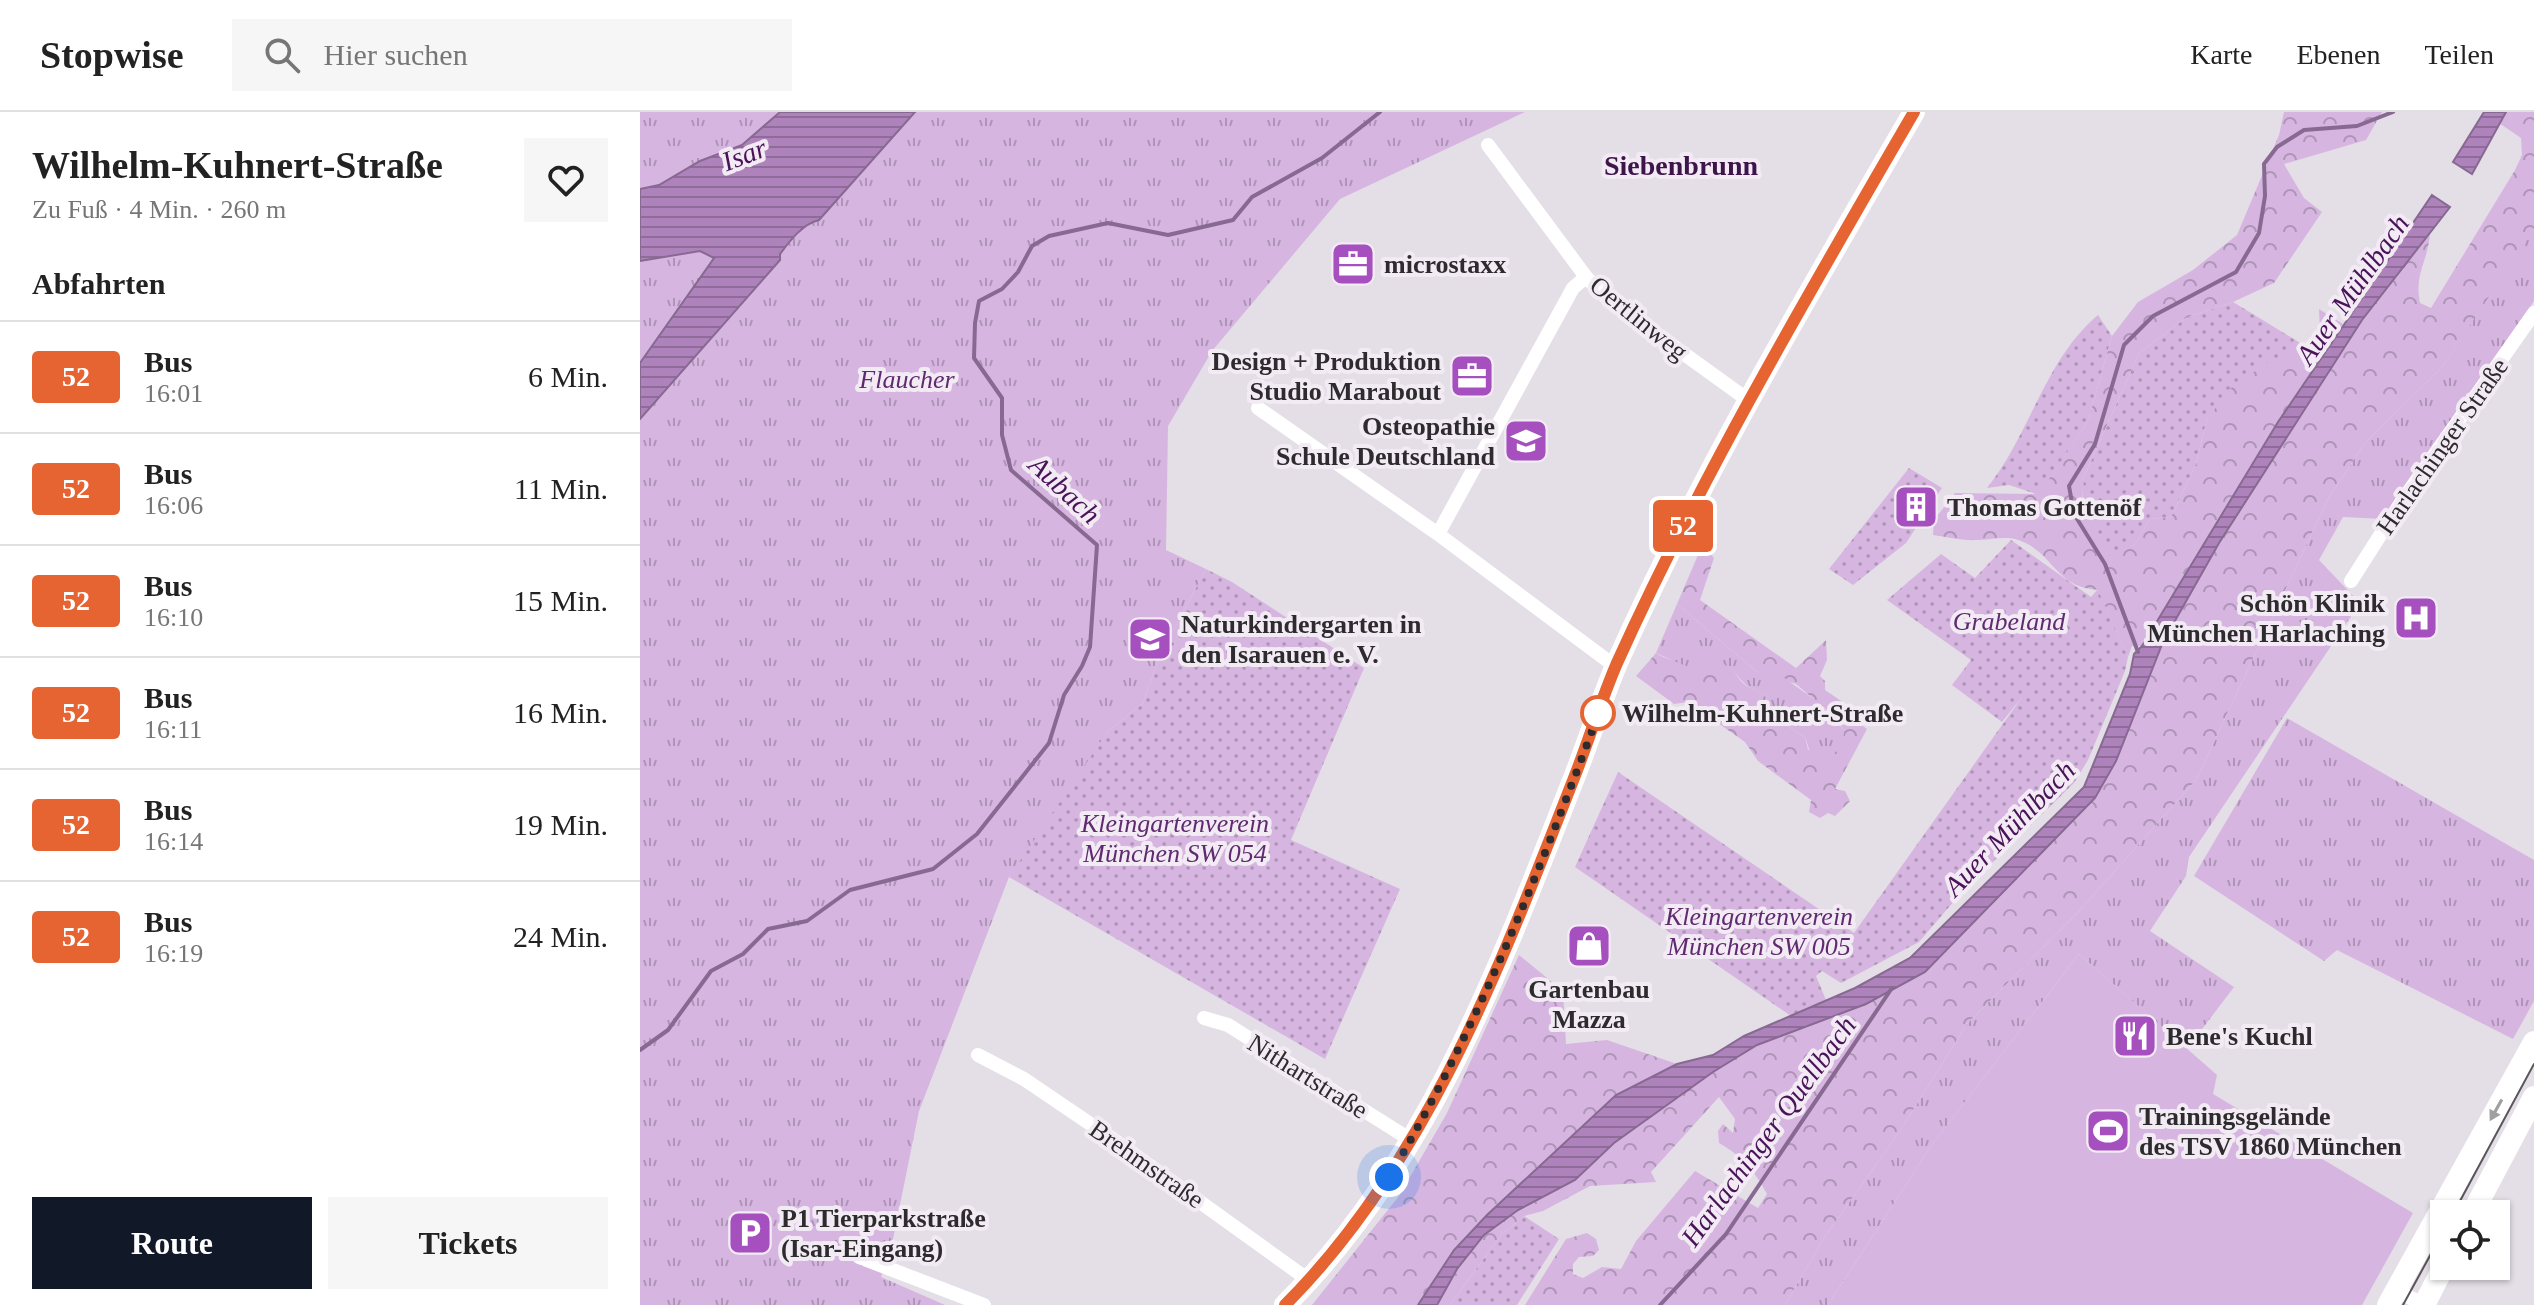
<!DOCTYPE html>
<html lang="de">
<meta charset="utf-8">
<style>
body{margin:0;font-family:"Times New Roman",serif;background:#f6f6f6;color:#222;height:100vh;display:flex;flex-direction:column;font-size:30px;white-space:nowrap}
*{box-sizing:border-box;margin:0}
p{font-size:26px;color:#767676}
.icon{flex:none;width:44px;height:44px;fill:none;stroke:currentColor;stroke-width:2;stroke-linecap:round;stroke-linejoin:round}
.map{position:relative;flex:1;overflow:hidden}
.sheet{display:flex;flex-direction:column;background:#fff;width:640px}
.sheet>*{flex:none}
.badge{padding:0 16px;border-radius:6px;font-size:28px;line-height:52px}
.buttons{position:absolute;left:1790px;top:1088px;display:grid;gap:16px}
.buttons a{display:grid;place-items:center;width:80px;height:80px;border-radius:0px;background:#fff;box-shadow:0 2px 6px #0004;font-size:40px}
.you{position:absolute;width:40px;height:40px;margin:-20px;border:6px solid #fff;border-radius:50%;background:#1a73e8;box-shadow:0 0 0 12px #1a73e833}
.map>.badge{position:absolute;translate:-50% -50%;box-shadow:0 0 0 4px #fff}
h2{padding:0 32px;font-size:30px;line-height:72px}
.round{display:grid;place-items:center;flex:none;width:84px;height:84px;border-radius:0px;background:#f6f6f6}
.head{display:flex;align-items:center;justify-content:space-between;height:136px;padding:0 32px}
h1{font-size:38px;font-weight:700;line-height:60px}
.cta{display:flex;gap:16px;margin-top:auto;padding:16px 32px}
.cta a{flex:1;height:92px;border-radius:0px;background:#111827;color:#fff;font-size:32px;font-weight:700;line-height:92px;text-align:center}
.cta a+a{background:#f6f6f6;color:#222}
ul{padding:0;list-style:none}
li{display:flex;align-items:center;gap:24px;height:112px;padding:0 32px;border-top:2px solid #e0e0e0}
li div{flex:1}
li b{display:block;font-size:30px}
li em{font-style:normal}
li .badge{min-width:88px;font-weight:700;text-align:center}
header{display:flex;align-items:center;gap:48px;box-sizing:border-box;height:112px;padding:0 40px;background:#fff;border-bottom:2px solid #e0e0e0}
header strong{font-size:38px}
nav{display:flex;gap:44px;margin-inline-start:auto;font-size:28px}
.search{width:560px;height:72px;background:#f6f6f6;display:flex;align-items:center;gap:20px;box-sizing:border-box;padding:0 28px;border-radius:0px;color:#767676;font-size:30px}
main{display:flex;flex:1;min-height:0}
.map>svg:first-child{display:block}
.grass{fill:url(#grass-dots)}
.forest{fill:url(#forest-crowns)}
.park{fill:url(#park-tufts)}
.pitch{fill:#d6b6e0}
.water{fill:url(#water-rules);stroke:#876991;stroke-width:2}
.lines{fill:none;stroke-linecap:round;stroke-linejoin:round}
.stream{stroke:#876991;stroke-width:4}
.street{stroke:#fff;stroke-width:14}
.secondary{stroke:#fff;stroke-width:22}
.tram{stroke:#59565a;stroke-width:2}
.oneway{fill:#a0a0a1}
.line-casing{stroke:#fff;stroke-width:18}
.line{stroke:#e66432;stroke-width:12}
.walk{stroke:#2d2b2e;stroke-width:8;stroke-dasharray:0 14.4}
.stop-dot{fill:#fff;stroke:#e66432;stroke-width:4}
.labels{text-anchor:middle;stroke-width:8;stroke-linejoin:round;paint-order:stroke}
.poi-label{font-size:26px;font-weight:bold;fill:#2d2b2e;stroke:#f2ebf4;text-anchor:start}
.street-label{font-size:26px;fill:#2d2b2e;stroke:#f2ebf4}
.park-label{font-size:26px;font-style:italic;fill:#602a70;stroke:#f2ebf4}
.stop-label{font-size:26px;font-weight:bold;fill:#2d2b2e;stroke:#f2ebf4;text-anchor:start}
.water-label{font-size:28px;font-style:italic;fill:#491259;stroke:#f2ebf4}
.neighbourhood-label{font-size:28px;font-weight:bold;fill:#3e154a;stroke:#f2ebf4}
</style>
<header>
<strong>Stopwise</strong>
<div class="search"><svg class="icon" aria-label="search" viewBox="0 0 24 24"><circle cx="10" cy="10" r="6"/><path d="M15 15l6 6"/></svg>Hier suchen</div>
<nav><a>Karte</a><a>Ebenen</a><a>Teilen</a></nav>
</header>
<main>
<section class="sheet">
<div class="head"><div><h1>Wilhelm-Kuhnert-Straße</h1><p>Zu Fuß · 4 Min. · 260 m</p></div><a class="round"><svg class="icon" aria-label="heart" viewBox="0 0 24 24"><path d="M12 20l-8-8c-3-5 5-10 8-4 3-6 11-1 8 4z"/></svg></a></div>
<h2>Abfahrten</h2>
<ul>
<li><span class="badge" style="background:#e66432;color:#fff">52</span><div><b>Bus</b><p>16:01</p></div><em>6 Min.</em></li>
<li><span class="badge" style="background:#e66432;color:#fff">52</span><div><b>Bus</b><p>16:06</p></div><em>11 Min.</em></li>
<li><span class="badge" style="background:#e66432;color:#fff">52</span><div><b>Bus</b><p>16:10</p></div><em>15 Min.</em></li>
<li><span class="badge" style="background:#e66432;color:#fff">52</span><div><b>Bus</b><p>16:11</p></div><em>16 Min.</em></li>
<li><span class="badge" style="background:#e66432;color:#fff">52</span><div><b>Bus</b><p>16:14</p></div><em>19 Min.</em></li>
<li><span class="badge" style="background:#e66432;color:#fff">52</span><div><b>Bus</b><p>16:19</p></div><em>24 Min.</em></li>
</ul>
<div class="cta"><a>Route</a><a>Tickets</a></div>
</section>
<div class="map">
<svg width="1894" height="1193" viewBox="0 0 1894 1193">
<defs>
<pattern id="grass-dots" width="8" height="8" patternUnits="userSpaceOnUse" patternTransform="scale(2)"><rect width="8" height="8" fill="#d6b6e0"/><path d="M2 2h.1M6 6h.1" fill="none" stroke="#ae94b6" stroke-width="1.8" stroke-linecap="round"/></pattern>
<pattern id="forest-crowns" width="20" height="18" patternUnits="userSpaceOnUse" patternTransform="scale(2)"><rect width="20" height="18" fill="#d6b6e0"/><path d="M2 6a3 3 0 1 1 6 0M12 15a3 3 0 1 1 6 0" fill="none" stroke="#ae94b6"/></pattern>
<pattern id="park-tufts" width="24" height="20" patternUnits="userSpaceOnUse" patternTransform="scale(2)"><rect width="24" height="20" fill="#d6b6e0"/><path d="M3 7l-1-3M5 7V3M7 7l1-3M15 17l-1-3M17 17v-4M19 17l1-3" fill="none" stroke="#ae94b6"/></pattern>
<pattern id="water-rules" width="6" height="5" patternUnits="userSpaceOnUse" patternTransform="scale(2)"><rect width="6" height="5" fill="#ae83bc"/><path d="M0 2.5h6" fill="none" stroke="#8e6b99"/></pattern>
</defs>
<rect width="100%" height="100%" fill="#e4dee7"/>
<!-- grass -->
<path class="grass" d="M1593,190L1670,237L1634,247L1567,307L1556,352L1531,405L1510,407L1494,433L1470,445L1442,388L1444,365L1499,241L1547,205Z
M1458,203L1472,224L1448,309L1399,383L1369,373L1347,376C1390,323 1405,247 1458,203Z
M1269,356L1302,376L1266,431L1213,473L1189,457Z
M1371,428L1451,485L1458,477L1488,545L1485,559L1448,648L1434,671L1321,781L1279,830L1201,871L1182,859L1176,864L1186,888L1151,904L935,755L978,660L1214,821L1382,585L1362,610L1312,573L1331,548L1247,488L1301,442L1335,466Z
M566,457L592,470L724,556L651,728L760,777L685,947L369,765L405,706L468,619L503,591L520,543Z
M884,1104L919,1127L877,1193H810L861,1123Z"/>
<!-- forest -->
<path class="forest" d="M1644,0H1742L1726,28L1644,52L1664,86L1682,100L1634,171L1593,190L1547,205L1499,241L1444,365L1442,388L1470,444L1494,433L1510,407L1531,405L1556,352L1567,307L1591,276L1634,246L1670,237L1680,219L1679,197L1703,212L1638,310L1502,534H1492L1488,545L1458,478C1413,475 1414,438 1375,427C1364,424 1349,428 1337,428C1323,429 1307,425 1293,423L1294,408L1315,381L1399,382L1448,309L1472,224L1498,190L1553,158L1597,123L1639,23Z
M1866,0H1894V117L1887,130L1803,254L1725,331L1688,387L1556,668L1441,797L1327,912L1260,1019L1184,1126L1145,1193H885L926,1127L947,1121L956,1127L959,1138L953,1144L939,1145L933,1152V1162L943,1166L962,1155L981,1157L996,1129L1055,1059L1118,1096L1127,1082C1114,1058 1103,1045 1079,1031L1078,1019L1083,1012L1093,1021L1095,1007L1079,985L1011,1060L1016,1070L950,1074L903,1099L884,1104L861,1123L810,1193H797L817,1157L844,1123L878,1098L935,1068L974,1031L1073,960L1117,933L1226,892L1285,860L1455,686L1476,649L1523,530L1579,431L1722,208L1790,121C1788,151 1774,160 1780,191L1791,196L1875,58L1882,43L1881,26L1859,11Z
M1064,429L1070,434L1068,439L1074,446L1060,488L1156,556L1186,528L1187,548L1180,564L1185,569V578L1213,597L1215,608L1227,617L1195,677L1205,679L1210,689L1195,704L1188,701L1180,706L1169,700L1171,688L1118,649L1105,630L1048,590L1034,592L996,564L1016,541C1040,556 1052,543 1077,548C1092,551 1095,564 1104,572C1115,580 1121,577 1129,589L1123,595L1142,599L1145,613L1165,625L1168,638L1204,618L1190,601L1156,572L1117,560L1037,492Z
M879,843L923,879L926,932L967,928L1037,952L976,983L847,1103L814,1138L778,1193H672L759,1084L807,1001Z"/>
<!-- park -->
<path class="park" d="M0,0H885L700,87L572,239L528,314L526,438L566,457L520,543L503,591L468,619L369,765L279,999L250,1142L241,1165L305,1193H0Z
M1894,117V189L1743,407L1703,405L1679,448L1720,491L1549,745L1546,764L1510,819L1594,875L1547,937L1439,842L1291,1034L1188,1193H1145L1184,1126L1260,1019L1327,912L1441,797L1556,668L1688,387L1725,331L1803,254Z
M1037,492L1117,560L1133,558L1178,590L1204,618L1203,633L1192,643H1171L1165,625L1145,613L1142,599L1123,596L1129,589C1121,577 1111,579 1103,570C1094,560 1090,555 1077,548L1057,559L1016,541Z
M1647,606L1894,748V889L1873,927L1697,838L1684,849L1554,764Z"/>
<!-- pitch -->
<path class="pitch" d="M1439,842L1577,963L1573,982L1773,1101L1722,1193H1188L1291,1034Z"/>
<!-- water -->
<path class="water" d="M140,0H275L179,108C162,112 149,130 140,142V148L0,307V251L74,146L60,139L0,149V77L19,73L60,49L102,33Z
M1844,0H1866L1832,62L1813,50Z
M1792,83L1810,95L1722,208L1579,431L1523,530L1476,649L1455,686L1285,860L1226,892L1117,933L1073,960L974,1031L935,1068L878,1098L844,1123L817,1157L797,1193H778L814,1138L847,1103L976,983L1037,952L1073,943L1104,924L1215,876L1270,846L1444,675L1490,562L1494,542L1502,534L1638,310Z"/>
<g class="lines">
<!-- stream -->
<path class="stream" d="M1498,540L1465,452L1434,402L1429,374L1455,332L1484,233L1513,204L1596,160L1619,121L1625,84L1624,52L1637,35L1664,18L1717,14L1753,0
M0,938L28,918L71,859L103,842L128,817L167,809L210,778L293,757L337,722L409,631L424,583L442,554L450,535L457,433L371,358L362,323V286L334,246L335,211L339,189L362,177L378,160L392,134L409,124L468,111L528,123L593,108L612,85L682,46L740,0
M1020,1193L1086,1122L1252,876"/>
<!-- street -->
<path class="street" d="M848,33L946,165L968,187L1108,288
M618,296L798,422L976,555
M798,422L933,176L946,165
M1711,469L1762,389L1894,201
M564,906L588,913L771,1028
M338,943L384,967L471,1026L670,1169
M219,1145L344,1193
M1756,1178L1784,1193"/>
<!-- secondary -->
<path class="secondary" d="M1832,1102L1894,985
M645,1193C789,1050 861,851 934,666C949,628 961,589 977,551C1062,360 1169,181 1274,0
M1748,1193L1894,930
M1784,1193L1804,1154"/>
<!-- tram -->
<path class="tram" d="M1813,1102L1894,952
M1763,1193L1804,1118"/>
</g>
<!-- one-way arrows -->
<defs><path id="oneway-solid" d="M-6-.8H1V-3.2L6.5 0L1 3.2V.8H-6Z" transform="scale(2)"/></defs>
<use class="oneway" href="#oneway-solid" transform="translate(1856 998) rotate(119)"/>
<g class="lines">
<!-- line casing -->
<g class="line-casing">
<path id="line" d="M645,1193C789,1049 861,851 934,666C949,628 961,588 977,551C1063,361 1169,181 1274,0"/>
</g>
<!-- line -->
<use href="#line" class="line"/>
<!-- walk -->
<path class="walk" d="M749,1065C837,918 901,756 961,595L958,601"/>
</g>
<!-- icons -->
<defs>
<g id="office-square" transform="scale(2.3)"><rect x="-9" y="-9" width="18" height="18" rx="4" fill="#a550be" stroke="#f2ebf4"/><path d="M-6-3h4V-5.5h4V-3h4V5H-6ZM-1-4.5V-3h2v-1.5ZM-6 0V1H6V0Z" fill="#fff"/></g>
<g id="school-square" transform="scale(2.3)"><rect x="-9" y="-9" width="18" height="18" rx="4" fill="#a550be" stroke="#f2ebf4"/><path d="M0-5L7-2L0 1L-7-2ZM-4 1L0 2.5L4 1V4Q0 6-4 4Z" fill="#fff"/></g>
<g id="building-square" transform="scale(2.3)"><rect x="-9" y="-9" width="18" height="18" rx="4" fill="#a550be" stroke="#f2ebf4"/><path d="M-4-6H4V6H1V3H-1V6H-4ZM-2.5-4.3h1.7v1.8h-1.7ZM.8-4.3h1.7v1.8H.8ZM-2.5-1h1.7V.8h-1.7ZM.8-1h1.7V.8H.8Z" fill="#fff"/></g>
<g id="hospital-square" transform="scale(2.3)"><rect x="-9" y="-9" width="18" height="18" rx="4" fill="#a550be" stroke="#f2ebf4"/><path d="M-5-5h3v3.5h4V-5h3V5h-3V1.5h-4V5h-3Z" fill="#fff"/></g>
<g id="shop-square" transform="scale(2.3)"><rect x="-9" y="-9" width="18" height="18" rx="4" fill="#a550be" stroke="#f2ebf4"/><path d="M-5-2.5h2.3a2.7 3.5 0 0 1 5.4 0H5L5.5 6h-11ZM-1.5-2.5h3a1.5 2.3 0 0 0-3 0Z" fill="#fff"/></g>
<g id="restaurant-square" transform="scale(2.3)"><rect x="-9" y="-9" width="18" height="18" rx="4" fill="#a550be" stroke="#f2ebf4"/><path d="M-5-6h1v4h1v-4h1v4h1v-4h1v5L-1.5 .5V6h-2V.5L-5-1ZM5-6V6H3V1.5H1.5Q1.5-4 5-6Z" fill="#fff"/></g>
<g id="stadium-square" transform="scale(2.3)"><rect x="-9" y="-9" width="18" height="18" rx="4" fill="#a550be" stroke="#f2ebf4"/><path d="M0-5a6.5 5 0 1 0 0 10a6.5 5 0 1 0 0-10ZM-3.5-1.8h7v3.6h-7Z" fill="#fff"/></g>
<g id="parking-square" transform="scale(2.3)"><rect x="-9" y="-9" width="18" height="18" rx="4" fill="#a550be" stroke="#f2ebf4"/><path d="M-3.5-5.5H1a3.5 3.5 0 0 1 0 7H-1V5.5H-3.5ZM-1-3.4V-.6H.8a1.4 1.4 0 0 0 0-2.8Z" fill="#fff"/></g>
</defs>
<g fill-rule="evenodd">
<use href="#office-square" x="713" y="152"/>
<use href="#office-square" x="832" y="264"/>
<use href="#school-square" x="886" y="329"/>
<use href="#building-square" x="1276" y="395"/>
<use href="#hospital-square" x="1776" y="506"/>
<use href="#school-square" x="510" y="527"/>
<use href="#shop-square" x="949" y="834"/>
<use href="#restaurant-square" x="1495" y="924"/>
<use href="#stadium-square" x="1468" y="1019"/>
<use href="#parking-square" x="110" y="1121"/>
</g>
<!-- markers -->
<circle class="stop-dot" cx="958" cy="601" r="16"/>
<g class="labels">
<!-- poi labels -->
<g class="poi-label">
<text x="744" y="161">microstaxx</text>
<text x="801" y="258" text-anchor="end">Design + Produktion<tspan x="801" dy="30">Studio Marabout</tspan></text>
<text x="855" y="323" text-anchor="end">Osteopathie<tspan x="855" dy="30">Schule Deutschland</tspan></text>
<text x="1307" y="404">Thomas Gottenöf</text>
<text x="1745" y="500" text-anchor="end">Schön Klinik<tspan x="1745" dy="30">München Harlaching</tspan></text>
<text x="541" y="521">Naturkindergarten in<tspan x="541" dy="30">den Isarauen e. V.</tspan></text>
<text x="949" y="886" text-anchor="middle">Gartenbau<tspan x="949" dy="30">Mazza</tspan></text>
<text x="1526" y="933">Bene's Kuchl</text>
<text x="1499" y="1013">Trainingsgelände<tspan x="1499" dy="30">des TSV 1860 München</tspan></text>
<text x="141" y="1115">P1 Tierparkstraße<tspan x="141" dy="30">(Isar-Eingang)</tspan></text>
</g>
<!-- street labels -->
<g class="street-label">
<text transform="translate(999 206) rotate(39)" y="9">Oertlinweg</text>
<text transform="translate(1802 334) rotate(-55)" y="9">Harlachinger Straße</text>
<text transform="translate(668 964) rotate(32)" y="9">Nithartstraße</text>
<text transform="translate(507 1052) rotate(35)" y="9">Brehmstraße</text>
</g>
<!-- park labels -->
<g class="park-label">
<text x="267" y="276">Flaucher</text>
<text x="1369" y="518">Grabeland</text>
<text x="535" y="720">Kleingartenverein<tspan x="535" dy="30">München SW 054</tspan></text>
<text x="1119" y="813">Kleingartenverein<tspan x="1119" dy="30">München SW 005</tspan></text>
</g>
<!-- stop labels -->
<g class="stop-label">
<text x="982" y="610">Wilhelm-Kuhnert-Straße</text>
</g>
<!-- water labels -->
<g class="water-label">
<text transform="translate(104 42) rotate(-21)" y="10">Isar</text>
<text transform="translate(1712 177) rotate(-55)" y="10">Auer Mühlbach</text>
<text transform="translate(425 377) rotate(43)" y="10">Aubach</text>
<text transform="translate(1369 716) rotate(-46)" y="10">Auer Mühlbach</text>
<text transform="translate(1128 1019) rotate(-54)" y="10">Harlachinger Quellbach</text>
</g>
<!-- neighbourhood labels -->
<g class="neighbourhood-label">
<text x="1041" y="63">Siebenbrunn</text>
</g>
</g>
</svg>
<div class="buttons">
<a><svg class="icon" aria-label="locate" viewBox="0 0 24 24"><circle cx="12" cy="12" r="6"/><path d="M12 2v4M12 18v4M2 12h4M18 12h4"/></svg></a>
</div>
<div class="you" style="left:749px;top:1065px"></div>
<b class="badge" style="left:1043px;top:414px;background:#e66432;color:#fff">52</b>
</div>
</main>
